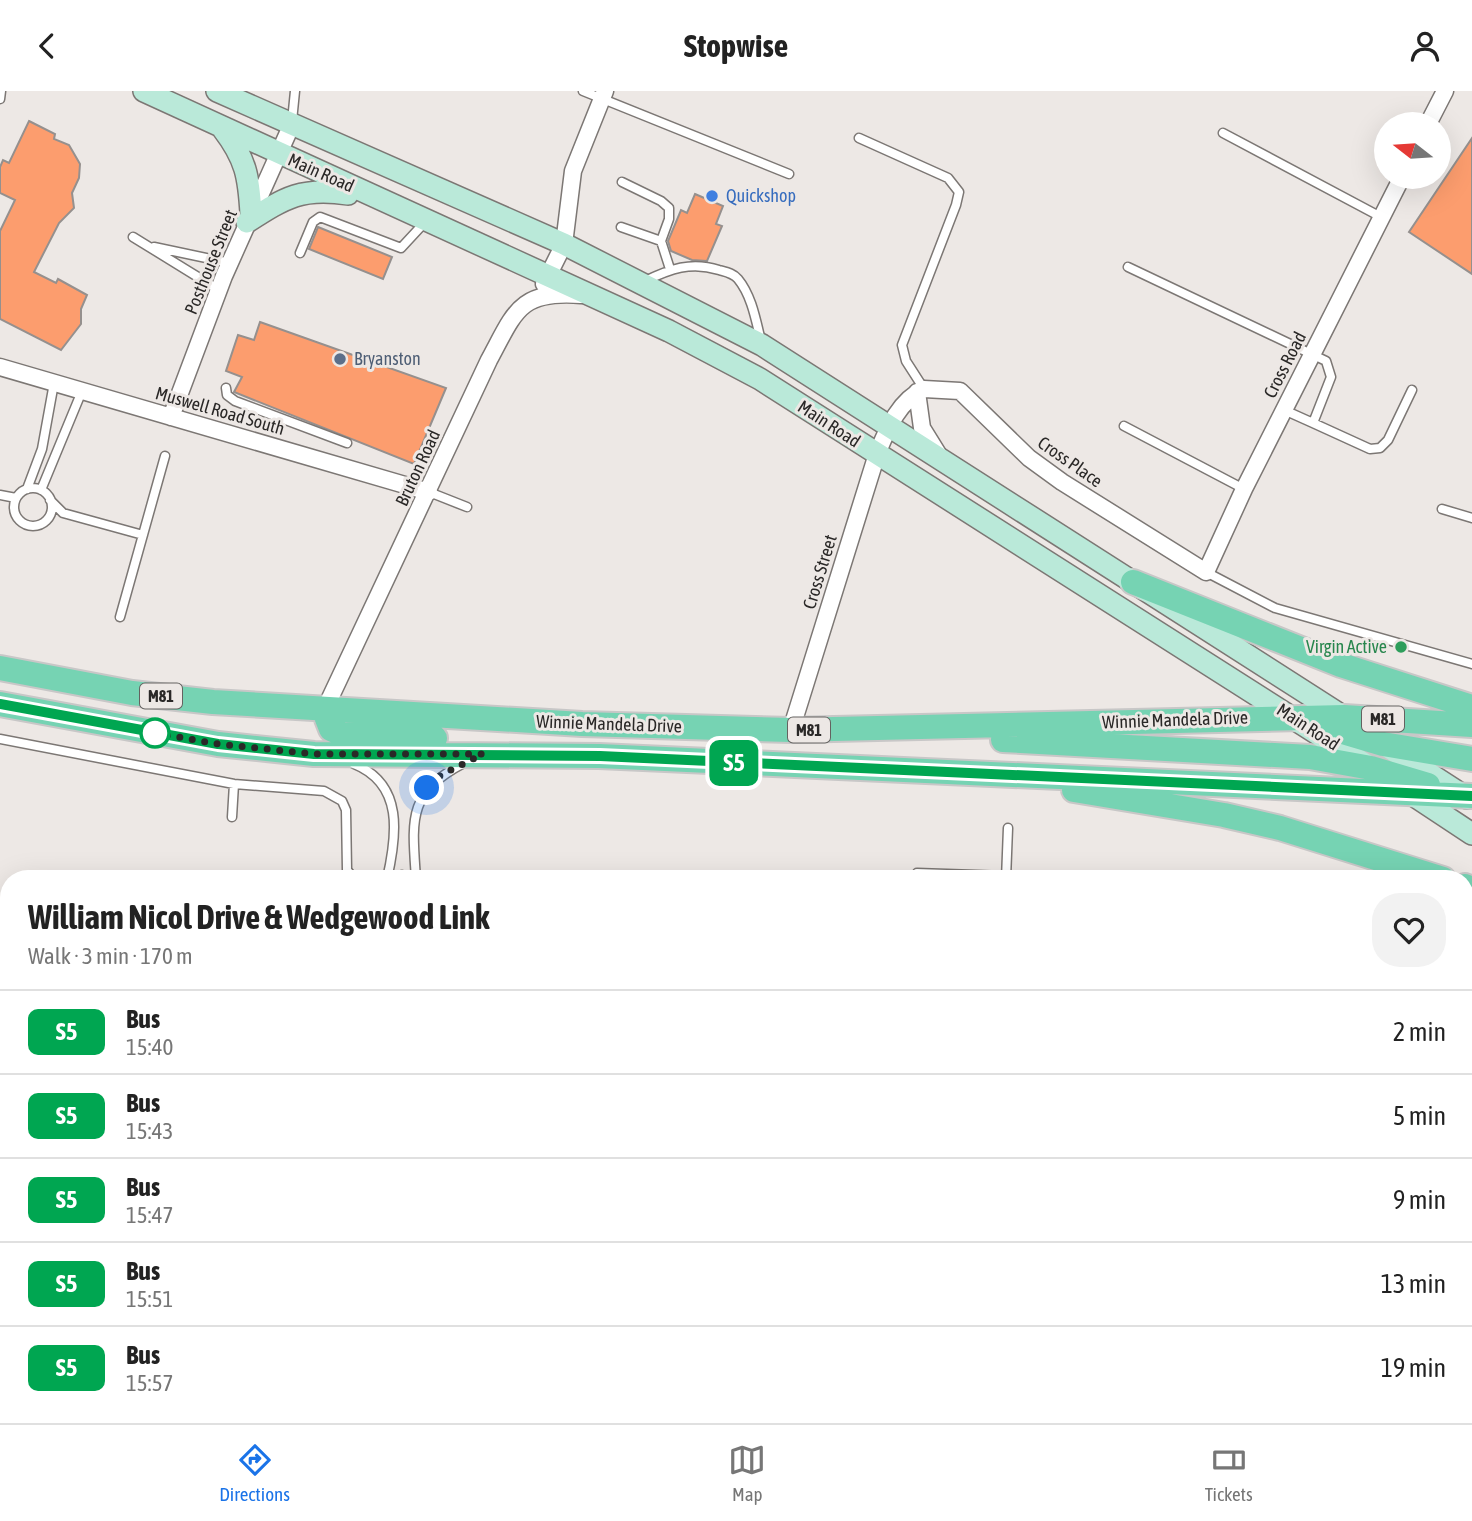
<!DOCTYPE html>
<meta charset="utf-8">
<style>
body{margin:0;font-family:"Asap Condensed",sans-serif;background:#f2f2f2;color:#222;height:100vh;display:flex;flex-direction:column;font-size:26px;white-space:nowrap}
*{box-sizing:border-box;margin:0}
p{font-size:23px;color:#767676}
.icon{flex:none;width:38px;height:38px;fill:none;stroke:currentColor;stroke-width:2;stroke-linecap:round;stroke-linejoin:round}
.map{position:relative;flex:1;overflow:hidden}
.side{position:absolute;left:0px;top:779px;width:1474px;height:555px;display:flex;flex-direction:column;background:#fff;border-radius:28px 28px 0 0;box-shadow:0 7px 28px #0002}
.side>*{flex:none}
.badge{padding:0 14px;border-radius:10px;font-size:24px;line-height:46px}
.needle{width:46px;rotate:287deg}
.tools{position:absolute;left:1374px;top:21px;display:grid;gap:14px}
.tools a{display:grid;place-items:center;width:77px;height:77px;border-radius:50%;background:#fff;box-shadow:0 7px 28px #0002;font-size:35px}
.you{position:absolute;width:35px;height:35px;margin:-18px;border:5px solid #fff;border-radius:50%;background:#1a73e8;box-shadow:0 0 0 10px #1a73e833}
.map>.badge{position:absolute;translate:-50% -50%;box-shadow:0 0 0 4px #fff}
.round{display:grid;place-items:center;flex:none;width:74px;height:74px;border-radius:28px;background:#f2f2f2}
.overview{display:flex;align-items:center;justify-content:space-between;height:119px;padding:0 28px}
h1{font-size:33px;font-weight:700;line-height:52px}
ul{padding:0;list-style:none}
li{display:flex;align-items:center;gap:21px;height:84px;padding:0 28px;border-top:2px solid #e0e0e0}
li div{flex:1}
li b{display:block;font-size:26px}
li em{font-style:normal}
li .badge{min-width:77px;font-weight:700;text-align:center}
header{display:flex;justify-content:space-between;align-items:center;height:91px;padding:0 28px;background:#fff;font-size:32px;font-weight:700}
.dock{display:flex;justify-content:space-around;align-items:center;height:98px;border-top:2px solid #e0e0e0;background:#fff;font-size:19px;color:#767676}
.dock a{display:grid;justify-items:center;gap:4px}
.dock .selected{color:#1a73e8}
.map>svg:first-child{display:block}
.building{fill:#fc9d6e;stroke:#95908e;stroke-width:2}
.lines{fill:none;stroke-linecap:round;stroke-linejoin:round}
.service-casing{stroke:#7c7774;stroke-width:11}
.minor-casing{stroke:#7c7774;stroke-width:19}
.secondary-casing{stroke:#7c7774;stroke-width:24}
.primary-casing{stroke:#c8c7c7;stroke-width:28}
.service{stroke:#fff;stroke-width:8}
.minor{stroke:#fff;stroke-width:16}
.secondary{stroke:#bae9d9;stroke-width:21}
.primary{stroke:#76d3b3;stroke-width:24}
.line-casing{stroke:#fff;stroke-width:16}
.line{stroke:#00a651;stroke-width:10}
.walk{stroke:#2a2827;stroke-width:7;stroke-dasharray:0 12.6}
.shop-dot{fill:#3f7fe0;stroke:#ede8e5;stroke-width:2.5}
.service-dot{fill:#5c6f8a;stroke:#ede8e5;stroke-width:2.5}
.leisure-dot{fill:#2e9e5b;stroke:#ede8e5;stroke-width:2.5}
.stop-dot{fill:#fff;stroke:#00a651;stroke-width:3.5}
.labels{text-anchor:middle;stroke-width:6;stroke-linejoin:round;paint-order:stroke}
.shield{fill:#ede8e5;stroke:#646260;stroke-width:2}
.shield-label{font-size:16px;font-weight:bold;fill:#2a2827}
.street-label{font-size:18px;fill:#2a2827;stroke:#ede8e5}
.shop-label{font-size:18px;fill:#366cbe;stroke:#ede8e5;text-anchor:start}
.service-label{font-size:18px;fill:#4e5e75;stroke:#ede8e5;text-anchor:start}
.leisure-label{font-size:18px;fill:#27864d;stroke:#ede8e5;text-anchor:end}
</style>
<header><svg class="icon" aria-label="back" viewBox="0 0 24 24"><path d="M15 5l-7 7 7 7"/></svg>Stopwise<svg class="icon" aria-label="person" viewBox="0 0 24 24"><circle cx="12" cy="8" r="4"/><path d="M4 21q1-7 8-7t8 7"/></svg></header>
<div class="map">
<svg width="1472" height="1332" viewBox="0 0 1472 1332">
<rect width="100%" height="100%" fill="#ede8e5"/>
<!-- building -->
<path class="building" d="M29,30L55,43L54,48L69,54L80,73L79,87L72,102L74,117L59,132L34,181L56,192L58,188L87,204L81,218V233L61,259L0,228V140L15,109L0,102V76L3,69L9,72Z
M1472,47V183L1409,141Z
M695,103L723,115L716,133L722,135L707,170L692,169L671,160L668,150L681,119L687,122Z
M318,136L392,166L383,188L309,158Z
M260,231L446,297L414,373L234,301L242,286L226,280L238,244L254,249Z"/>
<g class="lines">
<!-- service casing -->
<g class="service-casing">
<path id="service" d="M583,0L789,83
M0,8L1,0
M292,30L295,0
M1223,42L1381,126
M859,47L948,87L959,101L956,114L902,254L906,270L924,298
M622,91L661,110L669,117V128L661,150
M621,136L661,150L670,178
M133,146L219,199
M154,156L230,172
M300,162L313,131L320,126L401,157L426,130
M1128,176L1326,270L1331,286L1313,332L1370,358L1380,357L1388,349L1412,299
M645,190C670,178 691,170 719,179C726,181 733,182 738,188C752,205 756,230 761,250
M226,297L227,304L235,310L347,352
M1284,319L1313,332
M1124,335L1244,398
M14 416a19 19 0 1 1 38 0a19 19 0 1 1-38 0Z
M27,398L42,358L54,292
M41,399L82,300
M429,401L467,416
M0,404L16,407
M50,409L63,422L143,444
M1442,418L1472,427
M1206,481L1275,517L1472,573
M120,526L165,365
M0,648L234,693L324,700L342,710L346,719L347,779L354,788
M354,673C404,693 397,744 387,788
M232,726L234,693
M917,782L1006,785
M388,788L402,784L412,788
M416,788C412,728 407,702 464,672
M1006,788L1008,737
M1465,1131L1472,1135
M125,1332L127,1325
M287,1332V1325
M363,1332V1325
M705,1332V1325
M871,1332V1325"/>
</g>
<!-- minor casing -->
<g class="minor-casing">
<path id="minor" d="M1428,33L1445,0
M544,193L564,153L573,80L605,0
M0,276L429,401
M917,301L922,337L940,366
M171,326L224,185L292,33
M324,620L489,269C515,221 519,199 581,204
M791,639L877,363C887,339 898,310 924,298L960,300L1029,367L1062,391L1206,481L1244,398L1402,86
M1465,1247L1472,1261"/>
</g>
<!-- secondary casing -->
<g class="secondary-casing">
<path id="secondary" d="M144,0L669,240L760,288L1368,675
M217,0L564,153L762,254L1347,628
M223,38C246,68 249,86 251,123
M247,131C286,106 302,96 348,103
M1385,654L1467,707
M1407,700L1472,743"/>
</g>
<!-- primary casing -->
<g class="primary-casing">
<path id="primary" d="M1133,491L1341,574L1472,616
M0,577L132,602L213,611L582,633L791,639L1344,626L1472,634
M0,613L218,653L314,663L599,665L1472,705
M324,620L331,638L342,643L435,647
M1319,634L1383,653L1472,668
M1003,649L1310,666L1371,677L1428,694
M1074,699L1224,724L1280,737L1443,788
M1465,795L1472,798"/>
</g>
<!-- service -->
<use href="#service" class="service"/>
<!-- minor -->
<use href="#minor" class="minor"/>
<!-- secondary -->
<use href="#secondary" class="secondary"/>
<!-- primary -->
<use href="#primary" class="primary"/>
</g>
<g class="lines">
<!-- line casing -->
<g class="line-casing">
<path id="line" d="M0,613L218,653L314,663L600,665L1472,705"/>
</g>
<!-- line -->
<use href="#line" class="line"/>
<!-- walk -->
<path class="walk" d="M155,642L218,653L314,663H483L441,684L427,697"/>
</g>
<!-- markers -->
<circle class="shop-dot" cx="712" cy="105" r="7"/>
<circle class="service-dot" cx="340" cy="268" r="7"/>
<circle class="leisure-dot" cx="1401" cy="556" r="7"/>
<circle class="stop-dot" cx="155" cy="642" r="14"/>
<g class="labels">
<!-- shield labels -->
<g class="shield">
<rect x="140" y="592.5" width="42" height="25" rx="5"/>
<rect x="1362" y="615.5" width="42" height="25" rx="5"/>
<rect x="788" y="626.5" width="42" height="25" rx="5"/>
</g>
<g class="shield-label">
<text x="161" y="611">M81</text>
<text x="1383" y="634">M81</text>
<text x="809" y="645">M81</text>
</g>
<!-- street labels -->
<g class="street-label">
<text transform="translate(321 82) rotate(24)" y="6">Main Road</text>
<text transform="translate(211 171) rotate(-68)" y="6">Posthouse Street</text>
<text transform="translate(1285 274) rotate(-63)" y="6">Cross Road</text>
<text transform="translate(220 320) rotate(16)" y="6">Muswell Road South</text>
<text transform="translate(829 333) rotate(33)" y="6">Main Road</text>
<text transform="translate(1070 371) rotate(35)" y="6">Cross Place</text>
<text transform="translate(418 377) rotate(-65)" y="6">Bruton Road</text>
<text transform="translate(820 481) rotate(-73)" y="6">Cross Street</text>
<text transform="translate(1175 629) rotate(-2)" y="6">Winnie Mandela Drive</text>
<text transform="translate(609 633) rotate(2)" y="6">Winnie Mandela Drive</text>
<text transform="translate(1308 636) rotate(33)" y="6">Main Road</text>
</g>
<!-- shop labels -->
<g class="shop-label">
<text x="726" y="111">Quickshop</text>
</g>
<!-- service labels -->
<g class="service-label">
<text x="354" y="274">Bryanston</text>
</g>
<!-- leisure labels -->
<g class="leisure-label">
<text x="1387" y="562">Virgin Active</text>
</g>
</g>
</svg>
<div class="tools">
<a><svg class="needle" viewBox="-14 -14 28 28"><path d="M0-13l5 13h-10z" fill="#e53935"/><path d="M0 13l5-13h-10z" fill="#767676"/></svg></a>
</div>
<div class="you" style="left:427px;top:697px"></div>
<b class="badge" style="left:734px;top:672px;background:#00a651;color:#fff">S5</b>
<section class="side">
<div class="overview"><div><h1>William Nicol Drive &amp; Wedgewood Link</h1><p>Walk · 3 min · 170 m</p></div><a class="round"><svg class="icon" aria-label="heart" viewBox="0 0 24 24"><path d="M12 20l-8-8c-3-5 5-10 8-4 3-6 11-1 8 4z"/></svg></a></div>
<ul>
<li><span class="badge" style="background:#00a651;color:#fff">S5</span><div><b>Bus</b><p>15:40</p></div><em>2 min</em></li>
<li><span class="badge" style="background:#00a651;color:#fff">S5</span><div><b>Bus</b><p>15:43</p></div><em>5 min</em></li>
<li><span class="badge" style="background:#00a651;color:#fff">S5</span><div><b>Bus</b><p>15:47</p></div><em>9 min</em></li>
<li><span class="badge" style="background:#00a651;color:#fff">S5</span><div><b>Bus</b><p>15:51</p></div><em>13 min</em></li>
<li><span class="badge" style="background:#00a651;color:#fff">S5</span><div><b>Bus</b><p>15:57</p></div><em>19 min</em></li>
</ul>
</section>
</div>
<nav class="dock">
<a class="selected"><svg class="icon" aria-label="directions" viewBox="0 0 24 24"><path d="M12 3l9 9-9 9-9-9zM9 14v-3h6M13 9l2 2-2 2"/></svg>Directions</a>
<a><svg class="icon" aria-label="map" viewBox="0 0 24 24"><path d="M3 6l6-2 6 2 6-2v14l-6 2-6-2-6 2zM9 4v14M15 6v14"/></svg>Map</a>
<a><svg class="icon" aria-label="tickets" viewBox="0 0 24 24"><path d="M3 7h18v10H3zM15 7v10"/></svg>Tickets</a>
</nav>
